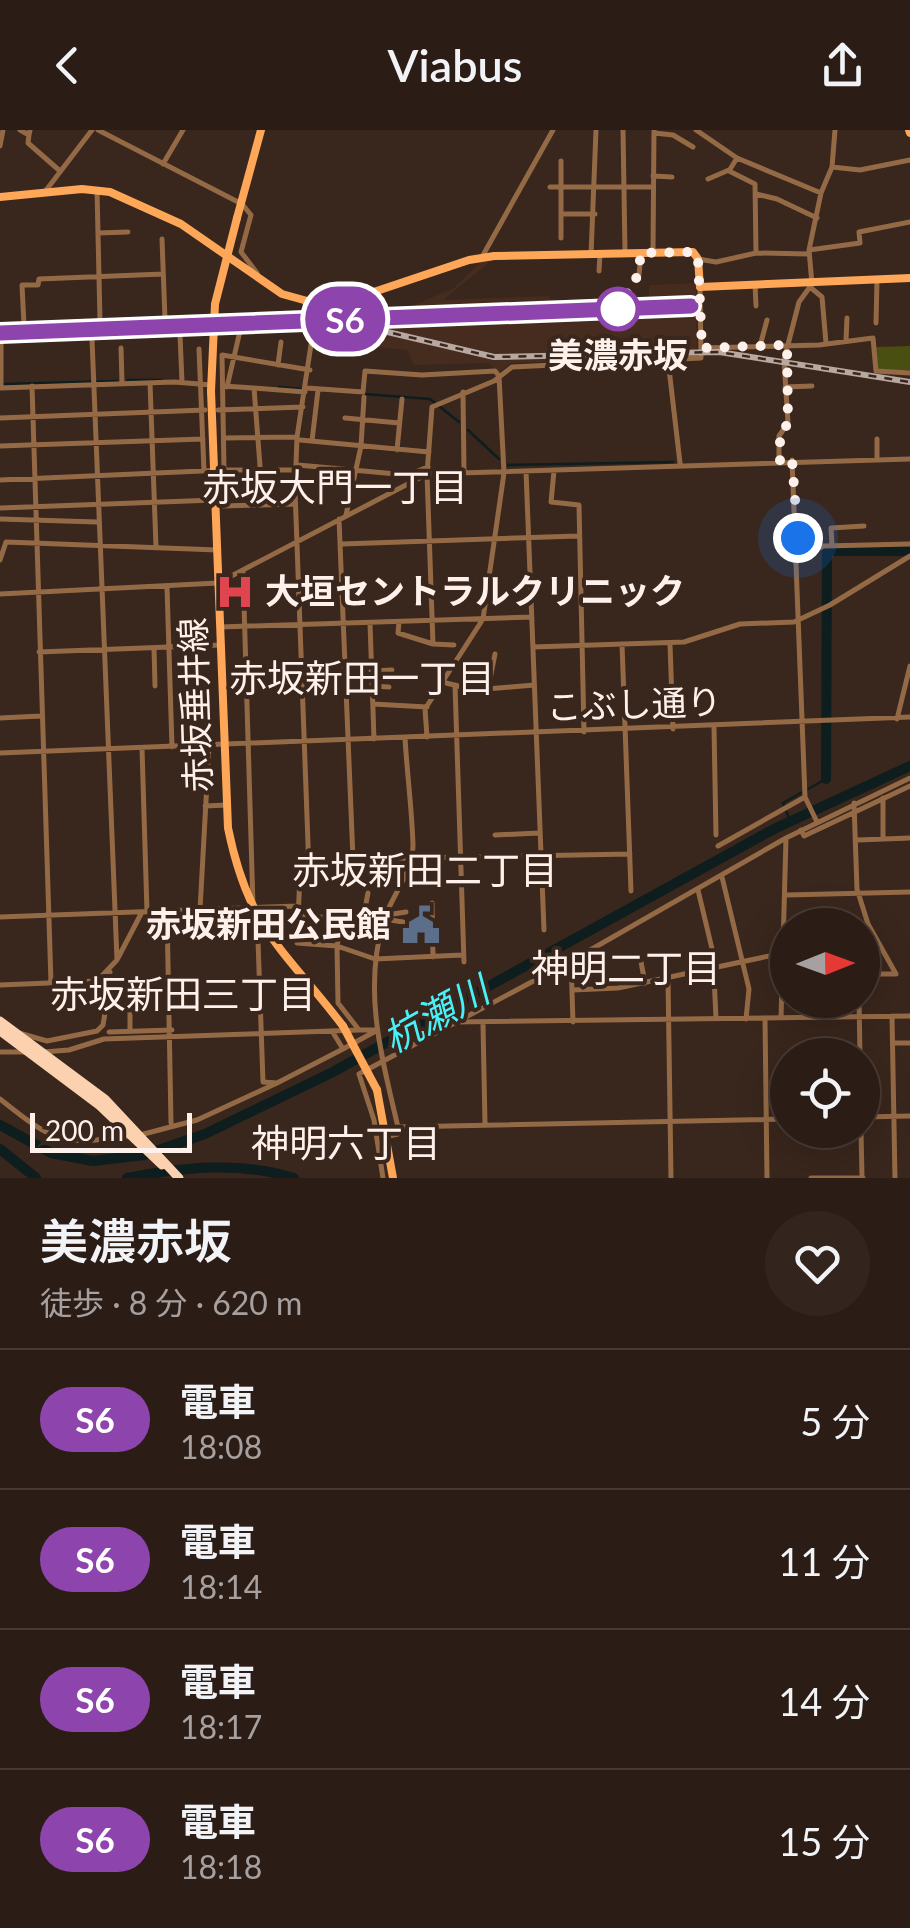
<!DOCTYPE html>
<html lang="ja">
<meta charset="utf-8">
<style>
body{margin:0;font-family:Lato,"Noto Sans JP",sans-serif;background:#33251e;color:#f1f3f6;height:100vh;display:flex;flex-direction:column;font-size:38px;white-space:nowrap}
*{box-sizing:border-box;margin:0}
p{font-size:32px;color:#a6a1a0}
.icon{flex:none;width:55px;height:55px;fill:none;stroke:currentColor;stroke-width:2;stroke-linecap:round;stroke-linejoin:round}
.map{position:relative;height:1048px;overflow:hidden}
.sheet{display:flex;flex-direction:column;background:#2b1c15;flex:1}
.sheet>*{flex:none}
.badge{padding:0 20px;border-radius:32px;font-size:35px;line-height:65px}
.needle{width:65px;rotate:89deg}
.tools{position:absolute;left:770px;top:778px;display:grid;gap:20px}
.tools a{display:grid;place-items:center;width:110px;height:110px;border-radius:50%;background:#2b1c15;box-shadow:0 10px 40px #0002,0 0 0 2px #473a34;font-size:50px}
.scale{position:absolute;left:30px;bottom:25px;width:162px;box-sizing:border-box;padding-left:10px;border:5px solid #fef0ea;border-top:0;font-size:28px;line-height:35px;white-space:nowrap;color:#fef0ea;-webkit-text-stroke:8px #39261c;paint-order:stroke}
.you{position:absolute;width:50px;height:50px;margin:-25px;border:8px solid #fff;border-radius:50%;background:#1a73e8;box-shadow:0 0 0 15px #1a73e833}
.map>.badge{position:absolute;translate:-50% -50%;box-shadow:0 0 0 5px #fff}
.round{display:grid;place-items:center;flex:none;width:105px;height:105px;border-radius:52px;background:#33251e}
.overview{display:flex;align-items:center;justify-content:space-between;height:170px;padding:0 40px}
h1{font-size:48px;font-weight:600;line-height:75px}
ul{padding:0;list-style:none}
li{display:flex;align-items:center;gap:30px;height:140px;padding:0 40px;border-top:2px solid #473a34}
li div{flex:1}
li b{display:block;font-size:38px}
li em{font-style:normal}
li .badge{min-width:110px;font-weight:700;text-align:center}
header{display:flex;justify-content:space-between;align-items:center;height:130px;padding:0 40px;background:#2b1c15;font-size:45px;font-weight:600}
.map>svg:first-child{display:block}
.built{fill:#452c1f}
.green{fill:#494f10}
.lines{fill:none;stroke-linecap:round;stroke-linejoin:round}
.stream{stroke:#0e1d1d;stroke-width:2.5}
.river{stroke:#0e1d1d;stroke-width:10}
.minor{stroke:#946a46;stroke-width:5}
.major{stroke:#fea758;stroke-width:8}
.rail-casing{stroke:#b8a8a0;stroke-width:6}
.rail{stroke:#39261c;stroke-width:2.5;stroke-dasharray:8;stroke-linecap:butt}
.major-bridge{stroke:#fea758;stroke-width:8}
.highway-bridge{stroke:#fcd1af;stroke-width:9}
.line-casing{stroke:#fff;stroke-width:22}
.line{stroke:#8e44ad;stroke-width:15}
.walk{stroke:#fef0ea;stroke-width:10;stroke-dasharray:0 18}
.stop-dot{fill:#fff;stroke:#8e44ad;stroke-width:5}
.labels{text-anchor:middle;stroke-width:8;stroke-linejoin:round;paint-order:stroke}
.stop-label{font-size:35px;font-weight:bold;fill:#fef0ea;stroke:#39261c}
.poi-label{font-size:35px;font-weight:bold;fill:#fef0ea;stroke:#39261c;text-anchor:start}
.street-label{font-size:35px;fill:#fef0ea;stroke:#39261c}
.neighbourhood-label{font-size:38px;fill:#fef0ea;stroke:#39261c}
.water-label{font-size:38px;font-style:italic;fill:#47f1f8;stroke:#39261c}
</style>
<header><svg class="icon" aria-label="back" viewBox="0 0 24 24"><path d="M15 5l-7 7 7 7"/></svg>Viabus<svg class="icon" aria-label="share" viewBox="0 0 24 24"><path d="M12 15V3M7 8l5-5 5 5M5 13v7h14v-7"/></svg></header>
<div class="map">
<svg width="910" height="1048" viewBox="0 0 910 1048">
<rect width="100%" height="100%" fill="#39261c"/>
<!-- built -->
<path class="built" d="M483,130L491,131L443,170L550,166L551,175L649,170V155L696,153L697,227L511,233L499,243L488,233L414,235L407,220L365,216L366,206L317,197L319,183L412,176L454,158Z"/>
<!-- green -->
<path class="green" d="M910,216V240H878L876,217Z"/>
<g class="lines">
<!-- stream -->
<path class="stream" d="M128,250H161
M4,254L117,251
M279,257L301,259
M364,264L430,269L459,292
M468,300L499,329
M508,335L673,332
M790,691L783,673L826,649"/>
<!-- river -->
<path class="river" d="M826,649L827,421H910
M0,995L51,1023L93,1031L144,1025L205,1004L331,943L774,699L910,636
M0,1019L36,1048
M127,1048C185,1037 237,1031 294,1048"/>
<!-- minor -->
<path class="minor" d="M20,0L29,5L30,0
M98,0L242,74L251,85L241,122L257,143
M623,0L625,122
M696,0L737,28L729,41L755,54L756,123
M654,3L673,5L693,17
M29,5L28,13L60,41
M0,16L3,0
M737,28L821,63L832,37L835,0
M163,34L183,0
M832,37L860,40L910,30
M653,46L672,47
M708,49L729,40
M550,57H653
M44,63L92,0
M756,64L777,69L817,88
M561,84H595
M98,103L128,102
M561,108V31
M809,120L860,113L859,102L910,92
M653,122L654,0
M591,125L596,0
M482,127L553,0
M698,129L716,132L756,123L809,124
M599,141L600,124
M639,145L641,123
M755,154L756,176
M810,157L822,167L826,213
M100,191L165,189L162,109
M876,193L877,150
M24,195L22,155H38L39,149L163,144
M0,198L100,191L97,60
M180,205L182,252
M1,209V257
M846,210L847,188
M760,216L767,190
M121,218L122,253
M702,218L819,215L873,208L876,241L910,243
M199,219L204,341
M668,230L680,333
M278,235L281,212
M150,253L156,417
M32,256L51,853
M223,256L254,258L263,375
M227,257L240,201
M785,257L812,256
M0,258L174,252L212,255
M254,258L305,262
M307,258L363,262L365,241L422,245L495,241L499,246L504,343L483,489L425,579L427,607
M463,262L464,342
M218,280L303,277
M0,288L205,280
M345,288L399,293
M225,308L297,307
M300,310L429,322
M312,311L318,260
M0,316L203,309
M397,320L402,269
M877,328V309
M792,330L805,667L817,692
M779,331V306L788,293L784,230L799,172L812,154L809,120L821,63
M298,335L407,345L428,337
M224,340H297
M526,341L544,800
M554,341L551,372L579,375L584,602
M0,350L224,340L222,225L310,240
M223,376L295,374
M0,378L215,370
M346,385L361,316L364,267
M0,389L97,392
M339,389L353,729
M342,414L578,406
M832,415L831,398L864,396
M799,427L824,416L910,414
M0,430L6,412L217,420
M243,441L253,776
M167,457L172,617
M0,464L218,453L427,344L910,329
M399,492L398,503L433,514
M370,493L374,609
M220,497L532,487
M622,514L631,761
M670,514L673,599
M454,515L433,514L427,344L432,277L494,251L512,237L701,228L700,157
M533,517L684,512L740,494L794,492L830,475L910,426
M154,518L155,556
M39,522L221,515
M371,541L392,540
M446,553L475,560L534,555
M455,555L464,832
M372,556L389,557
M488,559L495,524
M373,574L427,577
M0,588L41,586
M897,589L910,536
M714,597L716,705
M142,618L147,782
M0,623L910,587
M883,668V709
M854,673L857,759L868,794L862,801
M205,676L227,675
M801,700L804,706L910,656
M495,705L539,703
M858,710L910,708
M718,716L805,667
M309,741L295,360L297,307L317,175
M722,747L749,859L746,889
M698,760L713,823L716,889
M787,765L910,762
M432,773L433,827
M200,780L209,616
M167,781L171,993
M298,784L342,790L337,816L338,873L359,900H377
M386,785L406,782
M0,787L298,776
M363,789L368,763
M384,789L403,792
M342,790L384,788
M265,802L258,811L263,952L277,953L343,919
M462,825L375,829L337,816L297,813L300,744L353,729L630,724
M118,828L142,782
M571,831L573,892
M641,832L645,853
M862,844H896L868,794
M668,849L671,1048
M0,855L97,851L117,830L92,209
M573,860L618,858L788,822
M859,870L860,925
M130,874V901
M892,886L895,1048
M765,888L767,1048
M781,888L786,708
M454,892L910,886
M483,894L485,994
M332,901L343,919L374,902
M109,902L172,900
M19,903L47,911L97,901L103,895L107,871L102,847L110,842
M893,913H910
M0,922H27
M43,922L69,920L104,909L359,900
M0,969C54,1012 61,1016 129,1006
M862,987L910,986
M398,997C382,929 363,862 383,793C390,767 413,744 413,715C412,680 407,643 405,608
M861,1000L862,1047
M140,1005L197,990L277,953
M389,1006L398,1004V997L788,989
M383,1048L374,990L359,944L571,831L786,708L910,648
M811,1048H863"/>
<!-- major -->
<path class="major" d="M909,0L910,3
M0,67L82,59L110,62L181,94L282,164L329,177L469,130L494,126L693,122L698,129L700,157L910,148
M237,88L261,0
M211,261L228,698C249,801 284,819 343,896
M377,960L393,1048"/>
<!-- rail casing -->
<g class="rail-casing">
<path id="rail" d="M362,196L494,227L719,222L910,252
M0,203L691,176"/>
</g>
<!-- rail -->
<use href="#rail" class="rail"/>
<!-- major-bridge -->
<path class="major-bridge" d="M211,261L215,174L237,88
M343,896L377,960"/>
<!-- highway-bridge -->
<path class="highway-bridge" d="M0,891L105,969L179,1048
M0,901L100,976L162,1035"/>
</g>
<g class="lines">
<!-- line casing -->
<g class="line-casing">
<path id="line" d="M0,203L691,176"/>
</g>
<!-- line -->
<use href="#line" class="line"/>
<!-- walk -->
<path class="walk" d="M618,179L638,145L641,123L693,122L698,129L702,218L787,215L788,293L780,306V332L792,330L798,408"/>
</g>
<!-- icons -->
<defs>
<g id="hospital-bare" transform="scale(3)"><path d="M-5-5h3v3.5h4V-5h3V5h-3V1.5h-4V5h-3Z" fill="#e0444e" stroke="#39261c" stroke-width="2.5" paint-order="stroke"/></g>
<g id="civic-bare" transform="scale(3)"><path d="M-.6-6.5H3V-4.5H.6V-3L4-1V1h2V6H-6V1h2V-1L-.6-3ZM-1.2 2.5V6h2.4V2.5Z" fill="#5c6f8a" stroke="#39261c" stroke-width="2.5" paint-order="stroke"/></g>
</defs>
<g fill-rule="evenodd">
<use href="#hospital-bare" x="235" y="462"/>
<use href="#civic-bare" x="421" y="795"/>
</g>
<!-- markers -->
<circle class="stop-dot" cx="618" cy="179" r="20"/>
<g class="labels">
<!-- stop labels -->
<g class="stop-label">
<text x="618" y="238">美濃赤坂</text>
</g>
<!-- poi labels -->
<g class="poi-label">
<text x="265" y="474">大垣セントラルクリニック</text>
<text x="391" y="807" text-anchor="end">赤坂新田公民館</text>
</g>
<!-- street labels -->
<g class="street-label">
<text transform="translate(196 575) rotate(-92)" y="12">赤坂垂井線</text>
<text transform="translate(634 575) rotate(-2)" y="12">こぶし通り</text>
</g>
<!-- neighbourhood labels -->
<g class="neighbourhood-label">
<text x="335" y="371">赤坂大門一丁目</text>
<text x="362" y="562">赤坂新田一丁目</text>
<text x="425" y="754">赤坂新田二丁目</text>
<text x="626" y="852">神明二丁目</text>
<text x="183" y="878">赤坂新田三丁目</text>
<text x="346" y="1027">神明六丁目</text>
</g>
<!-- water labels -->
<g class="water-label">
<text transform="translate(436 885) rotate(-29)" y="13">杭瀬川</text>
</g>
</g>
</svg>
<div class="tools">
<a><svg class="needle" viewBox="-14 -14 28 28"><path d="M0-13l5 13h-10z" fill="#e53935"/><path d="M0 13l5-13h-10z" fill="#a6a1a0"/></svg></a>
<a><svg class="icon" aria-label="locate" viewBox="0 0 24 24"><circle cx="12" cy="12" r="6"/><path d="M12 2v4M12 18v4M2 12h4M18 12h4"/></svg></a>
</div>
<div class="scale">200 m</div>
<div class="you" style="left:798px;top:408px"></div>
<b class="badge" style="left:345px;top:189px;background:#8e44ad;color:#fff">S6</b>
</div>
<section class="sheet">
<div class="overview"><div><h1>美濃赤坂</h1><p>徒歩 · 8 分 · 620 m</p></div><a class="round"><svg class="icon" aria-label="heart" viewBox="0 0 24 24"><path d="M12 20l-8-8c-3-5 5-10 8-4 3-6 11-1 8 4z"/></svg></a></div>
<ul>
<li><span class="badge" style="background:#8e44ad;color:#fff">S6</span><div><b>電車</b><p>18:08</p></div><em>5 分</em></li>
<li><span class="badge" style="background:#8e44ad;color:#fff">S6</span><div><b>電車</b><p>18:14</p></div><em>11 分</em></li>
<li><span class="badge" style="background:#8e44ad;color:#fff">S6</span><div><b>電車</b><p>18:17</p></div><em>14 分</em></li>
<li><span class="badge" style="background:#8e44ad;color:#fff">S6</span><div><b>電車</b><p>18:18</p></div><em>15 分</em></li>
</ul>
</section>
